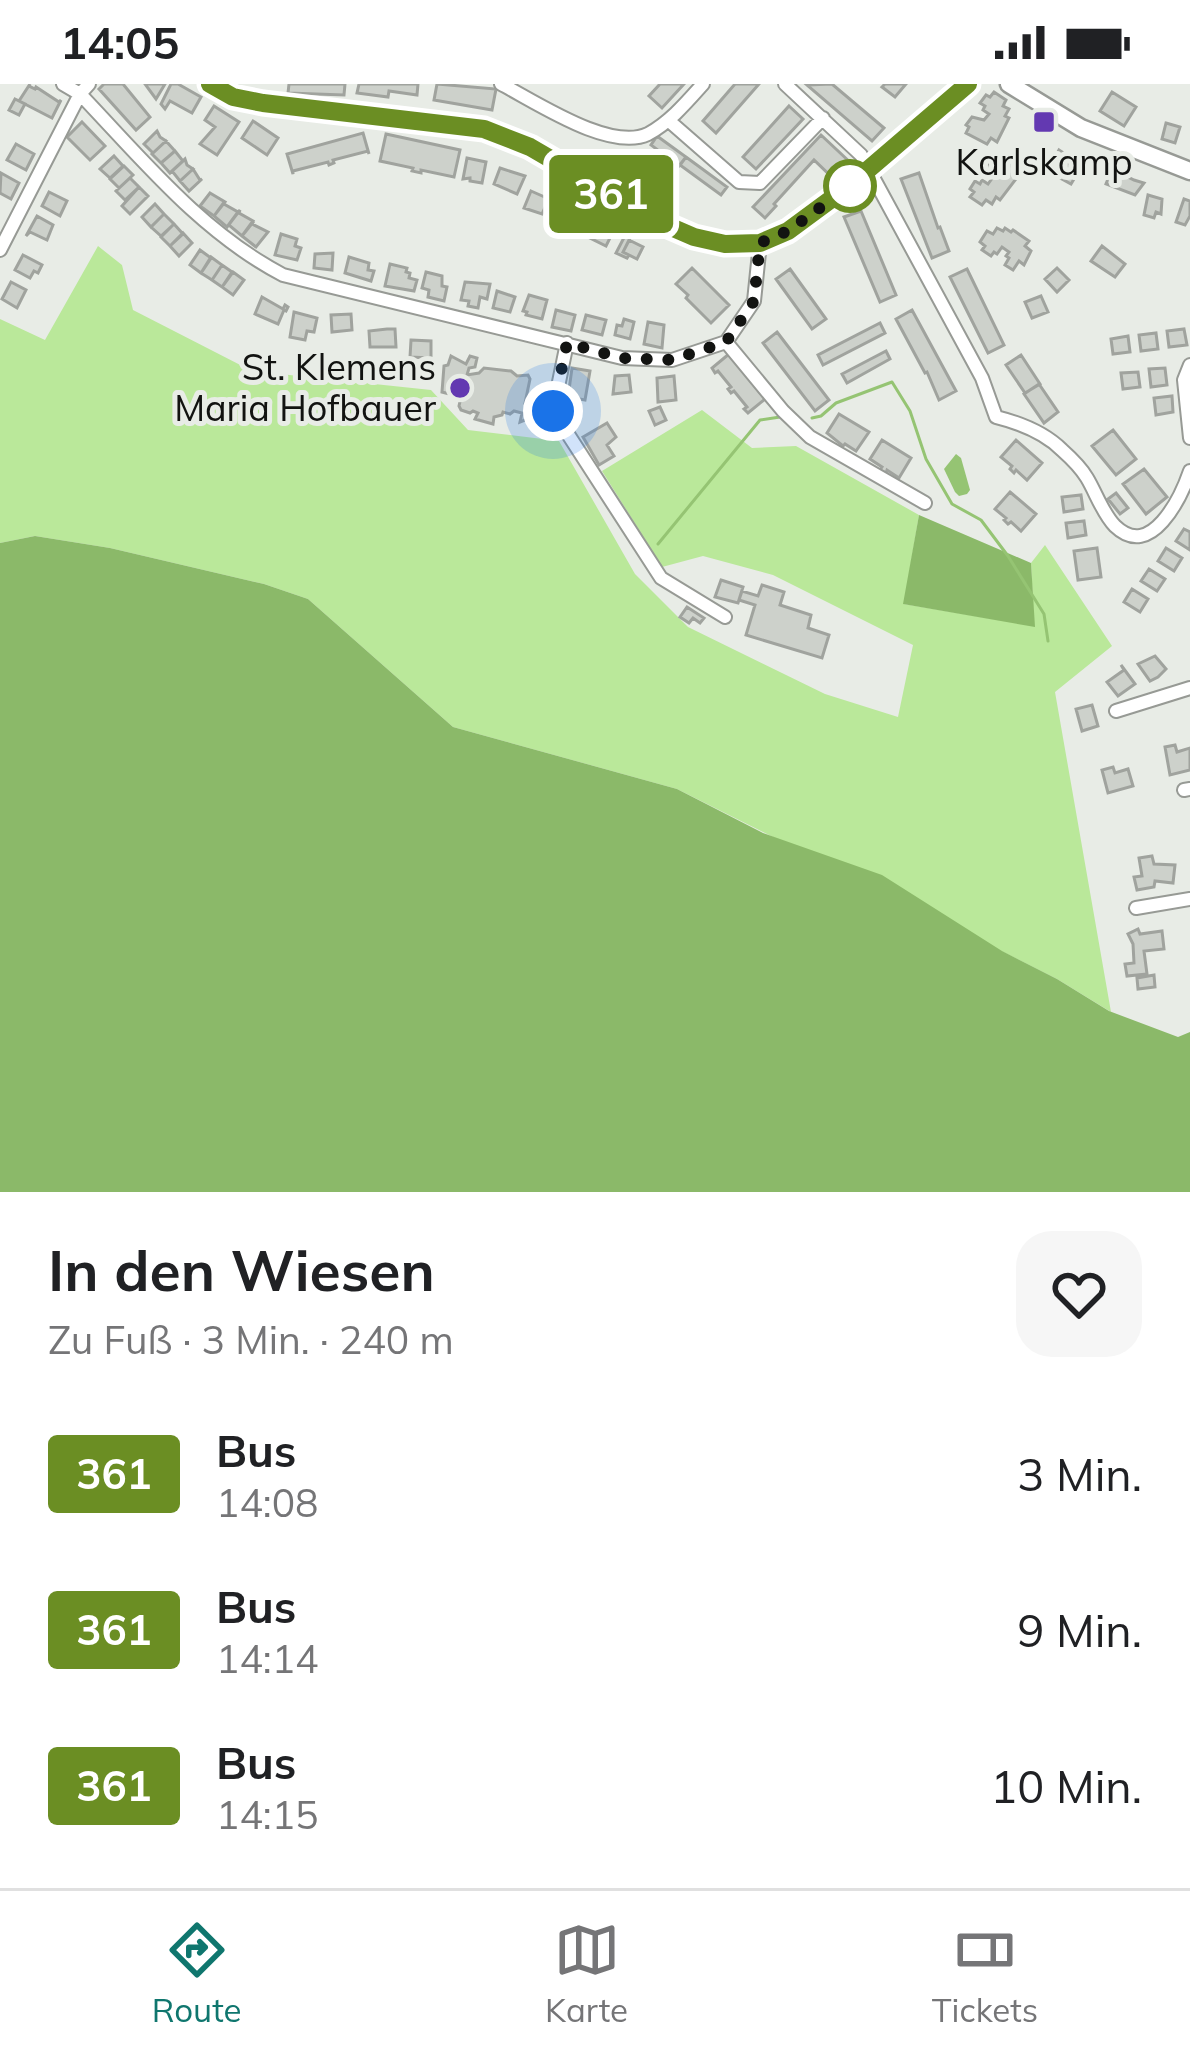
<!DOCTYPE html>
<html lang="de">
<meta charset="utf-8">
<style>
body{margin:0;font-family:Mulish,sans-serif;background:#f6f6f6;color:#202124;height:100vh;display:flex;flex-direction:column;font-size:45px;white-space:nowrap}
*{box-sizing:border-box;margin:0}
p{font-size:39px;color:#757577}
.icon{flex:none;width:66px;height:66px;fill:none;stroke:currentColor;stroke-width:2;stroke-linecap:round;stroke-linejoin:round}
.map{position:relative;height:1108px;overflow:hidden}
.panel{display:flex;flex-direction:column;background:#fff;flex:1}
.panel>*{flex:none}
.badge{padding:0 24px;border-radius:9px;font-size:42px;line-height:78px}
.you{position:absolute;width:60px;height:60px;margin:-30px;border:9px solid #fff;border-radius:50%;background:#1a73e8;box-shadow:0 0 0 18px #1a73e833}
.map>.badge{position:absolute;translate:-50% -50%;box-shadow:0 0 0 6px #fff}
.round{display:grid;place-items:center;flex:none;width:126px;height:126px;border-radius:36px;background:#f6f6f6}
.headline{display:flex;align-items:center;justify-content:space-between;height:204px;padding:0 48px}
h1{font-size:57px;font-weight:700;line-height:90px}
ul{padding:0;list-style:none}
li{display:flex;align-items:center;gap:36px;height:156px;padding:0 48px}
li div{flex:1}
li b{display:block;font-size:45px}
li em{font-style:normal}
li .badge{min-width:132px;font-weight:700;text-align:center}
.status{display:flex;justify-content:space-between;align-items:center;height:84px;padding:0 60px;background:#fff;direction:ltr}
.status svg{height:33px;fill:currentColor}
.tab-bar{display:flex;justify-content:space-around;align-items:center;height:168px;border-top:3px solid #e0e0e0;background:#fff;font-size:33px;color:#757577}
.tab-bar a{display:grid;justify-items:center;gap:6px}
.tab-bar .selected{color:#0f766e}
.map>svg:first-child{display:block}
.green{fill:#bae89a}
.forest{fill:#8bb969}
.water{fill:#95c473}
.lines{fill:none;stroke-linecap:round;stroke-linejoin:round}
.stream{stroke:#95c473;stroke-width:3}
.building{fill:#cdd1cb;stroke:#a0a39e;stroke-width:3}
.street-casing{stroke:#979a95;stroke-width:16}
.secondary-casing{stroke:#979a95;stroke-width:21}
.street{stroke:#fff;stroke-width:12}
.secondary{stroke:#fff;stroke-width:16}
.line-casing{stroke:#fff;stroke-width:27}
.line{stroke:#6b8e23;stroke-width:18}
.walk{stroke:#121311;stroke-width:12;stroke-dasharray:0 21.6}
.poi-dot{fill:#6339b1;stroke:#e8ece6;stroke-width:4.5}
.stop-dot{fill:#fff;stroke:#6b8e23;stroke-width:6}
.labels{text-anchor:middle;stroke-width:10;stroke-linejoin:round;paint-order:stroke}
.poi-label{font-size:36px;fill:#121311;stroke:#e8ece6}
</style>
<div class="status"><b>14:05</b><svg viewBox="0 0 49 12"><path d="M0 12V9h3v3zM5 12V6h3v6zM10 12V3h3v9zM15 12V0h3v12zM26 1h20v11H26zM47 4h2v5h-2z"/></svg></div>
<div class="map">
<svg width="1190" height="1108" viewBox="0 0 1190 1108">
<rect width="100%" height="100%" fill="#e8ece6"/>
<!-- green -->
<path class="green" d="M98,162L122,181L133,226L252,287L431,306L468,346L559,357L635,490L688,543L825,610L898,633L913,561L773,491L703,472L662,483L602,387L702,326L752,364L796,362L919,431L904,520L1034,542L1031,479L1045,461L1112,562L1055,608L1111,928L1057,895L677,705L453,643L308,515L264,500L110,464L35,452L0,459V235L45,256Z"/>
<!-- forest -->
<path class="forest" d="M919,431L1031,479L1035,543L903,520Z
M35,452L110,464L264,500L308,515L453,643L677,705L763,749L882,791L1002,867L1057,895L1109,927L1178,953L1190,948V1108H0V459Z"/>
<!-- water -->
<path class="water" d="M956,370L961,374L970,406L967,410L959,412L955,408L944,385Z"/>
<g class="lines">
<!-- stream -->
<path class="stream" d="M812,334L821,332L836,319L892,298L910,327L926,375L952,420L981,436L1008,472L1044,530L1048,557
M658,460L760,336L780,333"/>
</g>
<!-- building -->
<path class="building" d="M30,0L29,2L35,5L36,3L59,18L61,16L52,34L19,17Z
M104,0H123L150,33L136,46L99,5Z
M145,0H165L156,15Z
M171,0H178L201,13L192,29L170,17L165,25L161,20Z
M289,0H345L344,11L288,9Z
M359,0H418L417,11L389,7L388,13L357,9Z
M437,0L496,5L492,26L434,16Z
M660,0H684L662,24L649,12Z
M735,0H759L716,49L703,37Z
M832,0L884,44L872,57L807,1Z
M885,0H906L895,13L882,3Z
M994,8L1006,16L1003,22L1009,25L1005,32L1009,34L997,58L991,54L987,60L966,49L969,43L966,41L972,33L984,36L989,30L983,26L985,22L980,19L986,11L990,13Z
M1112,8L1136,23L1124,42L1100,27Z
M15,15L25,20L19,31L9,26Z
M214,22L239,38L217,71L200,60L215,43L205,36Z
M789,22L803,35L756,85L743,73Z
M253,37L278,54L267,71L242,54Z
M82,38L105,62L90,76L67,53Z
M1166,39L1180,43L1175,59L1162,55Z
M157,47L160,53L166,57L153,69L144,60Z
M363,49L369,70L368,67L333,76L334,79L329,81L328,78L293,87V90L287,70Z
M386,50L460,66L454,93L421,86V89L412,87L413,84L380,77Z
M821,51L853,81L837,98L814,76L774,120L776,122L765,134L753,123Z
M657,52L686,73L679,82L651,61Z
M166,57L175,67L161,79L152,70Z
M16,60L34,70L26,86L7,76Z
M1059,66L1062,68L1059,73L1061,71L1069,75L1067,78L1080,85L1071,100L1051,89L1052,86L1049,84Z
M175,67L183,77L170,89L161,79Z
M997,71L1015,85L1011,91L1016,95L1000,116L996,113L992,120L986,116L982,121L970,113L974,108L970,105L975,97L980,100L982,96L988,100L993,93L985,83Z
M114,72L123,82L110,94L100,85Z
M686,73L727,103L721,111L680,81Z
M467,74L486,78L482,99L470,97V94L463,95Z
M185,75L187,81L193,85L180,97L172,87Z
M124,82L133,91L119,104L110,95Z
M500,84L525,92L517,110L494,100Z
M193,85L200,96L202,95L189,107L180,97Z
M1112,85L1134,96L1144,99L1135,111L1106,100Z
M1,89L19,99L11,115L0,109Z
M919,89L938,144L940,143L949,167L932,174L901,95Z
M130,94L139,103L125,116L116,107Z
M139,103L148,112L130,130L122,122Z
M531,107L549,115L542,130L524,124Z
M49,108L67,117L60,132L42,122Z
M210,109L225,118L214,132L200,122Z
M1148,111L1162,115L1161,130L1156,128L1154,134L1144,131Z
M592,112V115L603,120L598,130L586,124Z
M1184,115L1190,117V132L1185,141L1176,138Z
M225,117L224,120L238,128L227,143L214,132Z
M564,119L582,127L574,144L556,137Z
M155,120L164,130L151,143L142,133Z
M240,126L239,129L253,137L242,152L229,141L227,143Z
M861,127L896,211L880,218L844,133Z
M164,130L174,140L161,152L151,143Z
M37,132L53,141L47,156L30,148L26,152Z
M254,137L252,140L268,148L256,163L242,152Z
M596,137L614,146L606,162L588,153Z
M174,140L183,150L170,162L161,153Z
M631,140L636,143L623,168L629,171L627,174L616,169Z
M997,144L1003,147L1005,144L1011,148L1013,146L1029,157L1025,162L1031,167L1024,181L1019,177L1013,186L1005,181L1009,174L1006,172L1009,168L1002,163L997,170L994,168L991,172L982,166L985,162L980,158L987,147L993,150Z
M183,149L192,159L179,172L170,162Z
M281,150L297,155L295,162L301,164L297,176L275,171Z
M629,156L643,163L637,175L623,168Z
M1102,162L1125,180L1115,193L1091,177Z
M200,166L211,174L201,189L190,181Z
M333,169L332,186L314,184L315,170Z
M23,171L42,181L38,189L34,187L30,194L15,186Z
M211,173L222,181L212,196L201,189Z
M349,173L369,179L368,186L374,187L371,197L345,189Z
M390,180L407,184L406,188L410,189L409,194L417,196L414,207L385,202Z
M222,181L232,188L222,203L212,196Z
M692,184L729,221L711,239L686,214L688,211L676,200Z
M1057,184L1069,196L1057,208L1045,195Z
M790,185L826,235L812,245L776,195Z
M967,185L1004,261L988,269L950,193Z
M233,188L244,196L233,211L222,203Z
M426,188L442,192V202L447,203L444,217L428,213L429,206L422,204Z
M11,198L26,206L17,224L2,215Z
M465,198L490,200L487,215L480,213L478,224L468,222L469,217L461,216Z
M497,207L515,213L510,228L493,224Z
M529,211L547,216L542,235L526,231L527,228L523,227Z
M1041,212L1048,228L1032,234L1025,218Z
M262,213L283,225L285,221L288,223L286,227L284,226L278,240L255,230Z
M556,226L575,231L571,247L552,243Z
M912,226L956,307L939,316L927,288L925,289L896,235Z
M294,228L317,234L314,248L307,247L305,256L290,253Z
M351,230L352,246L332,248L331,231Z
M586,231L606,236L602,251L582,246Z
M624,235L634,238L630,255L615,251L617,241L622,242Z
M648,238L664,241L662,264L644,260Z
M880,239L885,249L823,281L818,271Z
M387,245H395L396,263H370L369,247Z
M1184,245L1187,261L1169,263L1167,247Z
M777,248L829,316L815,327L763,259Z
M1156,249L1158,265L1141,267L1139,251Z
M1128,252L1130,268L1113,270L1111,255Z
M411,256L431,257V274L410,273Z
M886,267L890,275L847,299L842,290Z
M729,270L765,315L748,329L744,325L747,323L734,307L731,309L728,305L731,303L718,287L715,289L712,284Z
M1021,271L1040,300L1025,309L1006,281Z
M451,272L466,280L470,272L477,274L475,283L469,284L467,291L479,289L484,284L511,287L517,292L528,291L530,295L525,319L536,318L535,324L545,330L543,336H525L520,338L522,329L514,327L510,330L503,328L502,331L494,333L493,340L475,335L478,329L473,327L470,329L461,326L459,322L461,313L442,308L444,282L448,281Z
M572,284L590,287L585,316L568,313Z
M1165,284L1167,301L1151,303L1149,285Z
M1138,288L1140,303L1123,305L1121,289Z
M629,291L631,308L613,310L615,292Z
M674,292L676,316L658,318L657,294Z
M1039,300L1058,328L1044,339L1024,310Z
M1172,312L1173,328L1156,331L1154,314Z
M660,323L666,336L655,341L649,327Z
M839,330L869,348L856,367L845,360L843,362L827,349Z
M607,339L616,353L607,361L614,372L599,381L583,353Z
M1113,346L1136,375L1116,391L1092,362Z
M882,356L911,374L899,394L887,386L886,389L880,386L882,383L870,375Z
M1016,356L1042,379L1027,396L1016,386L1014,389L1010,385L1012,382L1001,373Z
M1144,385L1167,413L1146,430L1123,400Z
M1010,408L1036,430L1021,447L1011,438L1008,440L1004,436L1006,434L995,425Z
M1116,409L1128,424L1120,430L1108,415Z
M1081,411L1083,425L1064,428L1062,413Z
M1084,437L1086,451L1068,454L1066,439Z
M1184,445L1190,448V466L1176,457Z
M1097,464L1101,493L1078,496L1074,467Z
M1166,464L1182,474L1174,487L1158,477Z
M1149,485L1165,495L1157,507L1141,497Z
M721,496L743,503L738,519L715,513Z
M762,501L784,508L780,521L811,531L808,544L829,551L822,574L746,551L755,521L739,516L742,507L758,512Z
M1132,505L1148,515L1140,528L1124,518Z
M687,523L704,534L700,539L693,534L689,539L680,533Z
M1155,572L1166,585L1158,593L1150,597L1138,580Z
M1121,581L1135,600L1118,612L1107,598L1124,586Z
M1092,621L1098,642L1082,647L1076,625Z
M1175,661L1177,668L1190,664V686L1170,691L1165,663Z
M1113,683L1115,689L1128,685L1133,702L1108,709L1102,686Z
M1152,772L1154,780L1175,781L1173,799L1155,797L1154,803L1137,806L1134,793L1142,792L1139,774Z
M1138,845L1140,850L1162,847L1164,865L1144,867L1147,890L1127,892L1125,880L1134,879L1133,860L1128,850Z
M1154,891L1155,903L1138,905L1137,894Z"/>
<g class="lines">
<!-- street casing -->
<g class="street-casing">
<path id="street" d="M63,0L80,10C143,76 201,148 283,191L622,274L672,276L726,258L754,217L760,159
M210,0L233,13L263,18L484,45L530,63L657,137L694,153L725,160L760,159L788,147L849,102L968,0
M501,0C536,18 610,68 648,50C670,38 686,19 703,0
M785,0L861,71L982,294L996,333C1020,339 1044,348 1062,366C1071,374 1081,384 1087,394C1096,409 1103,430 1115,442C1151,477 1181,413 1190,387
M668,36L739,98L760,99L823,34
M0,166L80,10L89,0
M726,258L783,327L810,353L925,419
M567,259L553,327L661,494L725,533
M1190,281L1184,296L1190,354
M1116,627L1190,604
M1184,706L1190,705
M1136,824L1190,815"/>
</g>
<!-- secondary casing -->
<g class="secondary-casing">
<path id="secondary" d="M1009,0L1081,44L1190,87"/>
</g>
<!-- street -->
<use href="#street" class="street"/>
<!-- secondary -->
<use href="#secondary" class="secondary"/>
</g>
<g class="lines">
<!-- line casing -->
<g class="line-casing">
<path id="line" d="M210,0L233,13L263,19L484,45L530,63L657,137L694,153L725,160L760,159L788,147L849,102L968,0"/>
</g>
<!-- line -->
<use href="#line" class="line"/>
<!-- walk -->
<path class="walk" d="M553,327L567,259L622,274L672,276L726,258L754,217L760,159L788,147L850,102"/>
</g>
<!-- markers -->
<g class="poi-dot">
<rect x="1032" y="26" width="24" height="24" rx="6"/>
<circle cx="460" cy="304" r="12"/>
</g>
<circle class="stop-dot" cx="850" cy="102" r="24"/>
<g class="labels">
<!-- poi labels -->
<g class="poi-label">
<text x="1044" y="91">Karlskamp</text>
<text x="436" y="296" text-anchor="end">St. Klemens<tspan x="436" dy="41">Maria Hofbauer</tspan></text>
</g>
</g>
</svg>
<div class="you" style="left:553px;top:327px"></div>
<b class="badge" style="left:611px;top:110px;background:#6b8e23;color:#fff">361</b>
</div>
<section class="panel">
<div class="headline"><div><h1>In den Wiesen</h1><p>Zu Fuß · 3 Min. · 240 m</p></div><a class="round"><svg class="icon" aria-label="heart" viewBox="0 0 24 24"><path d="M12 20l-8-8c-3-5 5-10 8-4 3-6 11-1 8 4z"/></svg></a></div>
<ul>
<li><span class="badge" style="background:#6b8e23;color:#fff">361</span><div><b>Bus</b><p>14:08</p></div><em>3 Min.</em></li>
<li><span class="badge" style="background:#6b8e23;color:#fff">361</span><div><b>Bus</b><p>14:14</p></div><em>9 Min.</em></li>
<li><span class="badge" style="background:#6b8e23;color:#fff">361</span><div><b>Bus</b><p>14:15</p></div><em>10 Min.</em></li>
</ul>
</section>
<nav class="tab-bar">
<a class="selected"><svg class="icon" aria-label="directions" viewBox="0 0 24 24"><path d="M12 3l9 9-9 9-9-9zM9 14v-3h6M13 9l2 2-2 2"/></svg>Route</a>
<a><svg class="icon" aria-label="map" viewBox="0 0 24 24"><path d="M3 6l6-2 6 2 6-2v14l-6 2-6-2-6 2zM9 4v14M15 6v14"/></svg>Karte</a>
<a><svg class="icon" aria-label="tickets" viewBox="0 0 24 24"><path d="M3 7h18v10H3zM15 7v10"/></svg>Tickets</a>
</nav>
